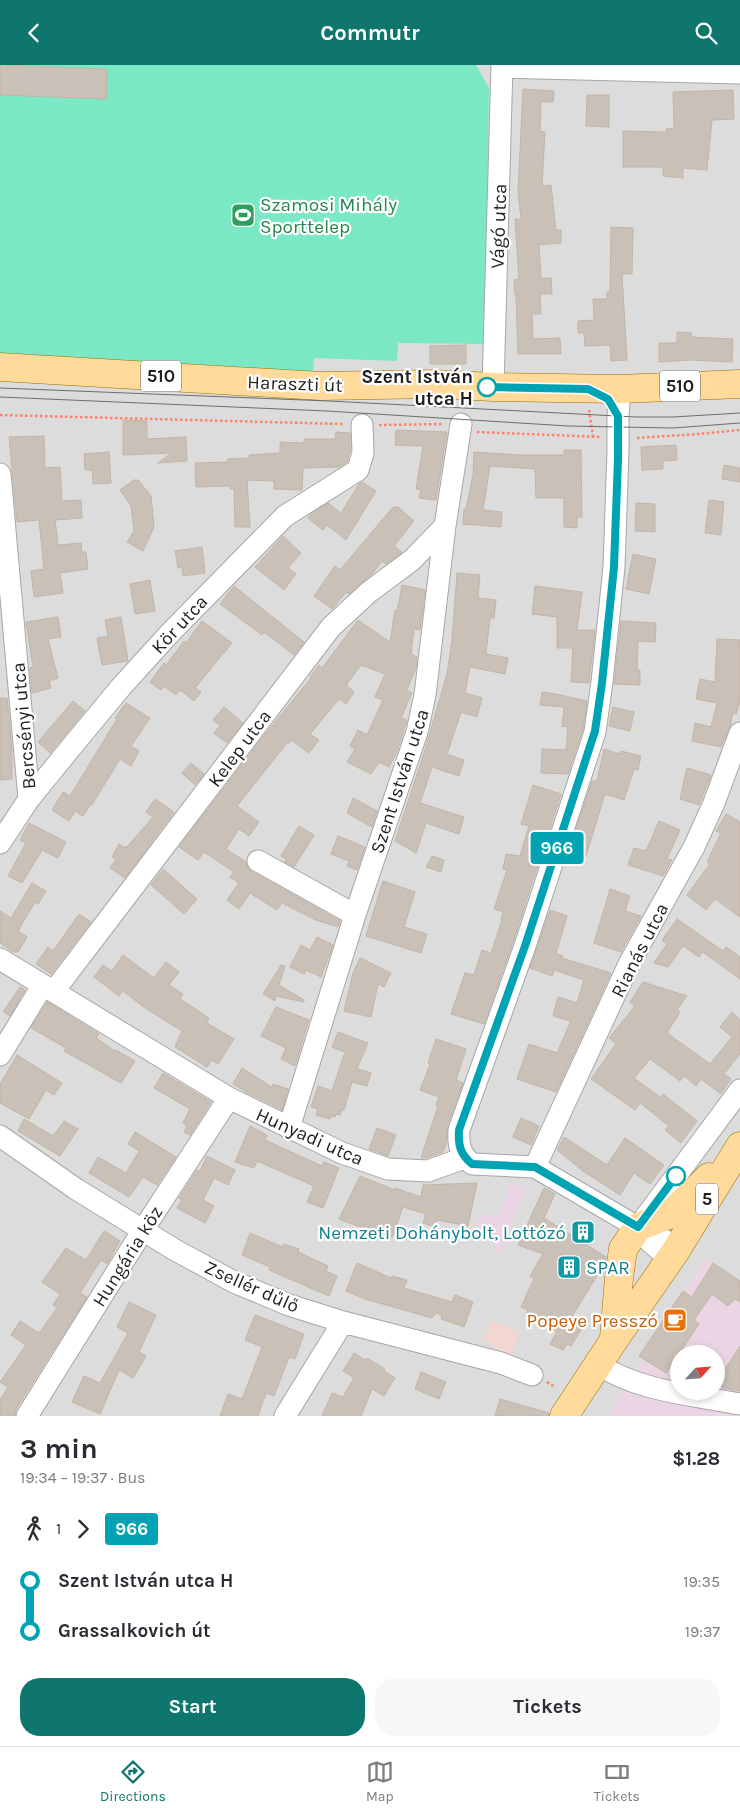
<!DOCTYPE html>
<meta charset="utf-8">
<style>
body{margin:0;font-family:Karla,sans-serif;background:#f7f7f7;color:#2b2b33;height:100vh;display:flex;flex-direction:column;font-size:19px;white-space:nowrap}
*{box-sizing:border-box;margin:0}
p{font-size:16px;color:#7c7c81}
.icon{flex:none;width:28px;height:28px;fill:none;stroke:currentColor;stroke-width:2;stroke-linecap:round;stroke-linejoin:round}
.map{position:relative;height:1351px;overflow:hidden}
.panel{display:flex;flex-direction:column;background:#fff;flex:1}
.panel>*{flex:none}
.badge{padding:0 10px;border-radius:4px;font-size:18px;line-height:32px}
.needle{width:32px;rotate:64deg}
.controls{position:absolute;left:670px;top:1280px;display:grid;gap:10px}
.controls a{display:grid;place-items:center;width:55px;height:55px;border-radius:50%;background:#fff;box-shadow:0 2px 8px #0003;font-size:25px}
.map>.badge{position:absolute;translate:-50% -50%;box-shadow:0 0 0 2px #fff}
.legs{display:flex;align-items:center;gap:8px;height:55px;padding:0 20px;font-size:16px}
.legs p{margin-inline-start:auto}
.summary{display:flex;align-items:center;justify-content:space-between;height:85px;padding:0 20px}
h1{font-size:28px;font-weight:700;line-height:38px}
.action{display:flex;gap:10px;margin-top:auto;padding:10px 20px}
.action a{flex:1;height:58px;border-radius:20px;background:#0f766e;color:#fff;font-size:20px;font-weight:700;line-height:58px;text-align:center}
.action a+a{background:#f7f7f7;color:#2b2b33}
ul{padding:0 20px;list-style:none}
li{display:flex;align-items:center;gap:18px;height:50px;font-size:19px}
li i{display:grid;place-items:center;width:8px;height:100%;margin:0 6px;background:currentColor}
li i::after{content:'';width:12px;height:12px;margin:-6px;border:4px solid;border-radius:50%;background:#fff}
li p{margin-inline-start:auto}
li:first-child i{background:linear-gradient(#0000 50%,currentColor 0)}
li:last-child i{background:linear-gradient(currentColor 50%,#0000 0)}
header{display:flex;justify-content:space-between;align-items:center;height:65px;padding:0 20px;background:#0f766e;color:#fff;font-size:22px;font-weight:700}
.dock{display:flex;justify-content:space-around;align-items:center;height:70px;border-top:1px solid #e1e1e2;background:#fff;font-size:14px;color:#7c7c81}
.dock a{display:grid;justify-items:center;gap:2px}
.dock .active{color:#0f766e}
.map>svg:first-child{display:block}
.residential{fill:#dddcdc}
.commercial{fill:#f3d5d2}
.industrial{fill:#ebd5e5;fill-rule:evenodd}
.pitch{fill:#7ae8c4}
.building{fill:#c9c0b7;stroke:#c4b4a5}
.lines{fill:none;stroke-linecap:round;stroke-linejoin:round}
.minor-casing{stroke:#a6a6a6;stroke-width:23}
.major-casing{stroke:#9a7000;stroke-width:29}
.path{stroke:#ff8067;stroke-width:2.5;stroke-dasharray:2.5 2.5;stroke-linecap:butt}
.minor{stroke:#fff;stroke-width:21}
.major{stroke:#ffda9b;stroke-width:28}
.tram{stroke:#6d6d6d;stroke-width:1}
.line-1-casing{stroke:#fff;stroke-width:11}
.line-1{stroke:#00a3b4;stroke-width:8}
.stop-1-dot{fill:#fff;stroke:#00a3b4;stroke-width:2.5}
.labels{text-anchor:middle;stroke-width:4.5;stroke-linejoin:round;paint-order:stroke}
.shield{fill:#fff;stroke:#626262;stroke-width:1}
.shield-label{font-size:18px;font-weight:bold;fill:#1f1f1f}
.leisure-label{font-size:19px;fill:#27864d;stroke:#fff;text-anchor:start}
.street-label{font-size:19px;fill:#1f1f1f;stroke:#fff}
.stop-label{font-size:19px;font-weight:bold;fill:#1f1f1f;stroke:#fff;text-anchor:end}
.culture-label{font-size:19px;fill:#0d838f;stroke:#fff;text-anchor:end}
.food-label{font-size:19px;fill:#c56008;stroke:#fff;text-anchor:end}
</style>
<header><svg class="icon" aria-label="back" viewBox="0 0 24 24"><path d="M15 5l-7 7 7 7"/></svg>Commutr<svg class="icon" aria-label="search" viewBox="0 0 24 24"><circle cx="10" cy="10" r="6"/><path d="M15 15l6 6"/></svg></header>
<div class="map">
<svg width="740" height="1351" viewBox="0 0 740 1351">
<rect width="100%" height="100%" fill="#f1ede4"/>
<!-- residential -->
<path class="residential" d="M0,0H740V1218L706,1194L609,1351H0Z"/>
<!-- commercial -->
<path class="commercial" d="M492,1256L520,1267L509,1295L492,1288L494,1280L483,1275Z"/>
<!-- industrial -->
<path class="industrial" d="M511,1118L526,1123L500,1188L493,1185L497,1173L474,1164L481,1148L497,1154Z
M706,1194L740,1218V1351H609ZM679,1289H716V1326H679Z"/>
<!-- pitch -->
<path class="pitch" d="M0,0H476L489,23L485,279L398,278L397,296L314,293L313,307L0,288Z"/>
<!-- building -->
<path class="building" d="M0,0L107,4L106,34L0,30Z
M523,24L554,26L553,37H541L540,66L545,67L542,121L551,120L556,165H561V178L539,180L541,213H551L552,229H540L541,249H532L533,274L560,273L561,289H518L516,230H515L514,215L519,214L515,154H521L518,127Z
M733,25L734,54L712,55L707,105L683,103V113L663,111V102H623V66L666,67L667,63L674,64L673,27Z
M587,30H609V62L586,61Z
M611,162L633,163L632,209H622L627,295L611,296L610,280L585,281L584,268H578V256L594,255L593,234H607V227H610Z
M677,267L692,268L691,272L733,274L732,297L690,295L659,297V278H677Z
M466,280V299H430V281Z
M123,355L147,356V374L186,372L187,396L158,398L171,388L123,390Z
M396,365L447,367L436,435L419,433L421,425L416,424L423,381L395,380Z
M336,367L350,368V386L347,397L339,402L303,403L302,425L274,424V416L247,415L250,462H235L234,424H230V421L196,422L195,398L228,397V394L250,393L249,390L280,388V377L304,378V374H335Z
M44,371L45,403L60,402L62,436L81,435L82,453L55,455L58,480L81,478L82,487H86L88,504L60,508L63,528L34,532L31,506L44,504L39,455L17,457L9,372Z
M676,380L677,395L663,396V404L642,405L641,382Z
M564,385H581L582,452H577V463L564,462V433H536L535,404L490,401L483,445L502,447L501,462L463,459L464,444H466L473,410L474,387L521,390H564Z
M109,387L111,418L93,419L92,405H85L84,389Z
M724,400L740,403V417L722,414Z
M134,415H138L151,431L154,462L143,486L127,477L134,466L131,441L120,425Z
M362,417L376,426L346,475L327,460L323,465L308,453L311,449L328,438L341,448L359,419Z
M709,435L724,437L721,470L705,468Z
M636,438L655,439V467L635,466Z
M393,442H398L414,456L394,481L402,487L386,499L382,496L372,509L349,529L346,527L332,544L314,531L335,501L340,505Z
M283,471L301,488L288,503L296,509L284,525L255,502Z
M202,482L205,508L183,511L182,502L178,503L175,486Z
M633,489L656,494L649,529L626,524Z
M457,508L480,510L478,533L496,535L494,553H490L486,589L508,593L505,609L470,602L465,628L482,633L477,652L461,647L447,689L464,695L459,711L432,702L420,738L464,752L459,769L426,758L416,788L395,776L424,688L447,609L452,575Z
M150,515L155,546L135,549L130,519Z
M402,520L425,525L420,565L414,564L411,589L417,592L416,603L407,625L412,628L401,653L407,655L397,687L389,702L379,697L371,709L347,697L355,684L350,681L358,665L367,670L383,635L375,632L385,609L361,600L346,620L354,627L346,639L339,634L310,669L319,675L309,688L291,675L288,679L287,678L237,741L259,757L249,771L239,764L226,784L246,797L248,803L252,807L340,856L338,862L316,855L282,838L277,845L250,828L239,844L227,835L239,818L230,812L234,807L204,787L198,795L179,782L263,672L311,613L310,612L319,600L322,603L358,555L390,577L395,545L397,546Z
M234,521L304,577L294,590L264,567L262,570L220,539Z
M535,521L582,527L577,565H595L589,618L571,617L573,583H557V552L532,549Z
M58,552L61,572L48,574L58,613L49,616L51,623L32,628L30,603L33,602L26,557Z
M121,552L128,596L102,600L97,573L108,571L105,555Z
M202,556L232,578L195,623L201,627L194,636L180,625L176,630L164,621L161,625L150,617L164,598L166,600L184,576L186,578Z
M621,556L656,558L655,577L638,576L637,605H640V620L614,619Z
M717,574L740,575V636L736,649L733,648L730,661L721,682L692,676L695,658L711,662L717,638L696,634L700,614L715,617Z
M542,627L556,629L587,636L583,664L568,709L541,708L542,684L566,685L568,662L562,661L564,642L540,640Z
M0,633H7L12,684V714L0,715Z
M73,636L85,646L50,688L38,677Z
M126,638L150,653L131,681L139,686L131,701L120,694L92,740L91,739L83,751L75,746L69,756L52,745L63,727L70,731L117,654L115,653Z
M224,642L243,658L227,678L214,668L220,661L213,655Z
M613,642L634,647L630,666L609,661Z
M604,684L620,689L621,686L641,691L638,705L634,704L624,735L605,729L586,791L569,785L592,716H597Z
M191,698L204,709L195,720L182,708Z
M687,703L711,710L699,740L680,734Z
M533,720L561,729L513,877L484,959L451,949L465,908L474,910L482,885L491,888L502,855L501,854L503,847L494,844L507,805L503,804L506,789L520,791L529,761L521,759Z
M353,733L377,746L372,762L347,748Z
M155,734L174,747L125,813L110,803L116,794L112,792L119,779L125,783L126,781L127,782L153,752L146,747Z
M726,749L740,757V852L715,834L706,845L687,830L710,799L707,797L721,768L716,766Z
M659,756L680,765L667,794L672,795L663,811L628,800L634,783L646,786Z
M29,758L66,777L58,793L42,785L22,818L8,811L26,778L20,775Z
M299,761L314,770L294,802L285,797L286,794L281,791Z
M338,771L365,782L357,805L347,801L349,796L331,789Z
M432,791L444,795L441,807L426,802Z
M163,804L197,834L184,849L151,820Z
M383,816L415,827L404,862L427,869L421,888L366,871Z
M32,818L46,826L38,839L35,837L18,866L27,872L18,887H13L0,878V846L11,853Z
M610,824L630,831L625,846L641,851L621,887L594,878Z
M550,845L567,851L556,889L563,891L562,893L611,908L556,1027L517,1014L529,979L557,988L571,956L553,951L558,932L577,938L584,915L554,905L552,911L530,903Z
M79,849L91,857L51,909L36,899L48,882L53,886Z
M677,854L723,886L726,882L740,892V914L703,887L699,892L683,881L668,902L654,898L667,879L662,875Z
M317,872L333,880L321,912L306,905L304,909L290,902L301,880L310,885Z
M123,890L154,913L166,897L179,907L169,920L183,929L180,934L209,953L207,958L234,974L218,999L212,995L207,1002L175,982L182,966L145,943L123,926L119,931L94,912L103,900L112,906Z
M360,893L391,908L384,922L378,919L371,952L344,946L353,908Z
M281,900L285,901L279,920L304,935V937L276,931L275,936L263,929Z
M643,917L687,931L677,945L680,947L667,968L710,999L732,972L720,962L732,947L740,955V989L724,1009L731,1014L721,1029L701,1014L696,1021L684,1011L680,1016L650,994L634,1013L660,1032L663,1029L697,1056L681,1078L665,1065L669,1061L640,1038L635,1045L591,1014L616,979L609,973L635,941L630,937Z
M20,922L25,925L10,951L3,947Z
M47,937L99,969L96,973L115,986L116,985L135,996L121,1018L64,986L66,983L31,963Z
M276,942L309,955L295,1001L281,994L286,983L261,971Z
M338,967L368,978L357,1004L371,1008L367,1021L352,1017L344,1045H342L340,1050L336,1049L335,1052L331,1051L330,1054L316,1050L318,1044L311,1042L318,1021L332,1026L345,987L332,982Z
M436,974L466,984L456,1015L463,1018L447,1061V1077L443,1087L426,1093H421L438,1041L436,1040L439,1032L420,1025L430,999L428,998Z
M17,990L62,1018L54,1030L46,1025L29,1054L0,1038V1019Z
M242,1003L272,1022L273,1019L288,1024L282,1045L248,1028L233,1019Z
M163,1008L211,1037L190,1070L184,1067L187,1061L183,1058L190,1044L154,1023Z
M521,1053L539,1061L531,1080L513,1072Z
M24,1054L53,1071L64,1056L78,1064L60,1091L18,1066Z
M250,1061L267,1070L265,1075L322,1101L324,1097L339,1103L323,1143L307,1137L314,1121L257,1096L254,1103L235,1097Z
M377,1063L396,1070L388,1091L369,1084Z
M135,1067L176,1092L157,1120L143,1112L129,1132L89,1108L98,1092L126,1108L139,1086L128,1079Z
M564,1072L607,1100L625,1073L664,1100L650,1119L634,1108L620,1130L583,1106L557,1085Z
M207,1091L235,1105L228,1120L214,1113L203,1135L214,1141L205,1158L177,1143L182,1135L179,1133L197,1105L200,1106Z
M360,1111L395,1125V1123L421,1132L423,1120L477,1118L468,1161L437,1155L435,1162L423,1158L426,1149L403,1142L392,1173L341,1155L339,1154Z
M544,1123L555,1129L544,1153L606,1192L605,1198L571,1253L585,1258L571,1281L567,1279L563,1285L550,1279L557,1266L553,1264L554,1260L527,1248L528,1245L521,1242L534,1214L530,1211L543,1189L518,1180Z
M104,1166L120,1176L107,1199L101,1195L80,1228L87,1232L16,1344L15,1351H0V1335L8,1322L0,1317L26,1280L11,1270L20,1256L39,1268L57,1243L53,1240L60,1229L42,1217L66,1183L86,1195Z
M250,1168L283,1182L284,1179L299,1184L298,1187L328,1201L326,1206L337,1211L329,1231L269,1205L270,1202L242,1190Z
M357,1198L391,1213L392,1211L407,1215L404,1223L452,1237L455,1230L473,1237L464,1262L441,1254L442,1251L436,1248L432,1253L365,1234L346,1226Z
M713,1198L740,1216V1237L735,1234L728,1241L712,1229L694,1255L699,1259L666,1308L639,1291L683,1226L692,1232Z
M129,1237L156,1250L139,1287L146,1291L133,1313L119,1305L100,1349L72,1337L84,1311L100,1318L128,1268L117,1262Z
M255,1250L304,1269L295,1294L289,1292L274,1331L266,1328L258,1351H220L228,1329L242,1334L262,1282L245,1275Z
M740,1281V1326L724,1323L716,1318Z
M354,1288L365,1295L367,1293L385,1304L384,1306L395,1313L384,1331L372,1324L361,1351H322L332,1328L343,1332L354,1313L343,1306Z
M421,1307L446,1317L439,1334L415,1324Z
M500,1334L549,1348V1351H495Z"/>
<g class="lines">
<!-- minor casing -->
<g class="minor-casing">
<path id="minor" d="M502,2L740,8
M493,322L502,0
M620,324L618,351V386L614,502L602,617L595,667L525,881L459,1065C458,1080 460,1089 472,1099L535,1102L627,1156L670,1178L675,1187L663,1188L650,1177L638,1162
M0,409L29,734
M0,778L29,734L73,680L121,622L170,568L285,451L358,405L363,388L362,360
M258,796L355,850
M0,894L229,1033L342,1088L388,1104L428,1106L464,1093
M54,926L331,562L369,527L412,495L445,461
M0,990L43,920
M289,1063L355,850L417,667L425,630L445,461L461,359
M0,1071L76,1124L175,1185L234,1217L289,1240L343,1257L501,1298L532,1310
M535,1102L630,897L694,782L714,738L740,668
M638,1162L740,1025
M598,1299C637,1326 694,1330 740,1339
M27,1351L143,1165L229,1033
M285,1351L343,1257"/>
</g>
<!-- major casing -->
<g class="major-casing">
<path id="major" d="M0,302L321,321L434,319L493,322L620,324L740,319
M614,1273L619,1213L623,1184L638,1162L671,1149L709,1112
M564,1351L614,1275L675,1187L740,1081"/>
</g>
<!-- path -->
<path class="path" d="M589,345L593,372
M0,350L343,359
M379,360L443,359
M477,367L601,372
M637,373L698,369L740,365
M547,1317L555,1322"/>
<!-- minor -->
<use href="#minor" class="minor"/>
<!-- major -->
<use href="#major" class="major"/>
<!-- tram -->
<path class="tram" d="M0,323L329,336L636,352H673L740,348
M0,332L327,346L568,361L673,363L740,358"/>
</g>
<g class="lines">
<!-- line-1 casing -->
<g class="line-1-casing">
<path id="line-1" d="M487,322L588,324L608,334L618,351V394L614,502L602,618L595,666L525,881L459,1065C458,1080 460,1089 472,1099L535,1102L638,1162L676,1111"/>
</g>
<!-- line-1 -->
<use href="#line-1" class="line-1"/>
</g>
<!-- icons -->
<defs>
<g id="stadium-square" transform="scale(1.25)"><rect x="-9" y="-9" width="18" height="18" rx="4" fill="#2e9e5b" stroke="#fff"/><path d="M0-5a6.5 5 0 1 0 0 10a6.5 5 0 1 0 0-10ZM-3.5-1.8h7v3.6h-7Z" fill="#fff"/></g>
<g id="building-square" transform="scale(1.25)"><rect x="-9" y="-9" width="18" height="18" rx="4" fill="#0f9aa8" stroke="#fff"/><path d="M-4-6H4V6H1V3H-1V6H-4ZM-2.5-4.3h1.7v1.8h-1.7ZM.8-4.3h1.7v1.8H.8ZM-2.5-1h1.7V.8h-1.7ZM.8-1h1.7V.8H.8Z" fill="#fff"/></g>
<g id="cafe-square" transform="scale(1.25)"><rect x="-9" y="-9" width="18" height="18" rx="4" fill="#e8710a" stroke="#fff"/><path d="M-5.5-4.5H6V0H3Q3 3.5 0 3.5H-2.5Q-5.5 3.5-5.5 0ZM3-3.2v2h1.7v-2ZM-6 4.5H4V6H-6Z" fill="#fff"/></g>
</defs>
<g fill-rule="evenodd">
<use href="#stadium-square" x="243" y="150"/>
<use href="#building-square" x="583" y="1167"/>
<use href="#building-square" x="569" y="1202"/>
<use href="#cafe-square" x="675" y="1255"/>
</g>
<!-- markers -->
<g class="stop-1-dot">
<circle cx="487" cy="322" r="9"/>
<circle cx="676" cy="1111" r="9"/>
</g>
<g class="labels">
<!-- shield labels -->
<g class="shield">
<rect x="141" y="295.5" width="40" height="31" rx="4"/>
<rect x="660" y="305.5" width="40" height="31" rx="4"/>
<rect x="696" y="1118.5" width="22" height="31" rx="4"/>
</g>
<g class="shield-label">
<text x="161" y="317">510</text>
<text x="680" y="327">510</text>
<text x="707" y="1140">5</text>
</g>
<!-- leisure labels -->
<g class="leisure-label">
<text x="260" y="146">Szamosi Mihály<tspan x="260" dy="22">Sporttelep</tspan></text>
</g>
<!-- street labels -->
<g class="street-label">
<text transform="translate(498 161) rotate(-88)" y="7">Vágó utca</text>
<text transform="translate(295 318) rotate(2)" y="7">Haraszti út</text>
<text transform="translate(179 559) rotate(-47)" y="7">Kör utca</text>
<text transform="translate(23 661) rotate(-95)" y="7">Bercsényi utca</text>
<text transform="translate(239 683) rotate(-53)" y="7">Kelep utca</text>
<text transform="translate(399 716) rotate(-72)" y="7">Szent István utca</text>
<text transform="translate(639 885) rotate(-63)" y="7">Rianás utca</text>
<text transform="translate(310 1071) rotate(24)" y="7">Hunyadi utca</text>
<text transform="translate(127 1191) rotate(-58)" y="7">Hungária köz</text>
<text transform="translate(252 1221) rotate(24)" y="7">Zsellér dűlő</text>
</g>
<!-- stop labels -->
<g class="stop-label">
<text x="473" y="318">Szent István<tspan x="473" dy="22">utca H</tspan></text>
</g>
<!-- culture labels -->
<g class="culture-label">
<text x="566" y="1174">Nemzeti Dohánybolt, Lottózó</text>
<text x="586" y="1209" text-anchor="start">SPAR</text>
</g>
<!-- food labels -->
<g class="food-label">
<text x="658" y="1262">Popeye Presszó</text>
</g>
</g>
</svg>
<div class="controls">
<a><svg class="needle" viewBox="-14 -14 28 28"><path d="M0-13l5 13h-10z" fill="#e53935"/><path d="M0 13l5-13h-10z" fill="#7c7c81"/></svg></a>
</div>
<b class="badge" style="left:557px;top:783px;background:#00a3b4;color:#fff">966</b>
</div>
<section class="panel">
<div class="summary"><div><h1>3 min</h1><p>19:34 – 19:37 · Bus</p></div><b>$1.28</b></div>
<div class="legs"><svg class="icon" aria-label="walk" viewBox="0 0 24 24"><circle cx="13" cy="4" r="2"/><path d="M13 8l-2 6 4 7M11 14l-3 7M7 12l3-4h3l4 4"/></svg>1<svg class="icon" aria-label="forward" viewBox="0 0 24 24"><path d="M9 5l7 7-7 7"/></svg><b class="badge" style="background:#00a3b4;color:#fff">966</b></div>
<ul>
<li><i style="color:#00a3b4"></i><b>Szent István utca H</b><p>19:35</p></li>
<li><i style="color:#00a3b4"></i><b>Grassalkovich út</b><p>19:37</p></li>
</ul>
<div class="action"><a>Start</a><a>Tickets</a></div>
</section>
<nav class="dock">
<a class="active"><svg class="icon" aria-label="directions" viewBox="0 0 24 24"><path d="M12 3l9 9-9 9-9-9zM9 14v-3h6M13 9l2 2-2 2"/></svg>Directions</a>
<a><svg class="icon" aria-label="map" viewBox="0 0 24 24"><path d="M3 6l6-2 6 2 6-2v14l-6 2-6-2-6 2zM9 4v14M15 6v14"/></svg>Map</a>
<a><svg class="icon" aria-label="tickets" viewBox="0 0 24 24"><path d="M3 7h18v10H3zM15 7v10"/></svg>Tickets</a>
</nav>
